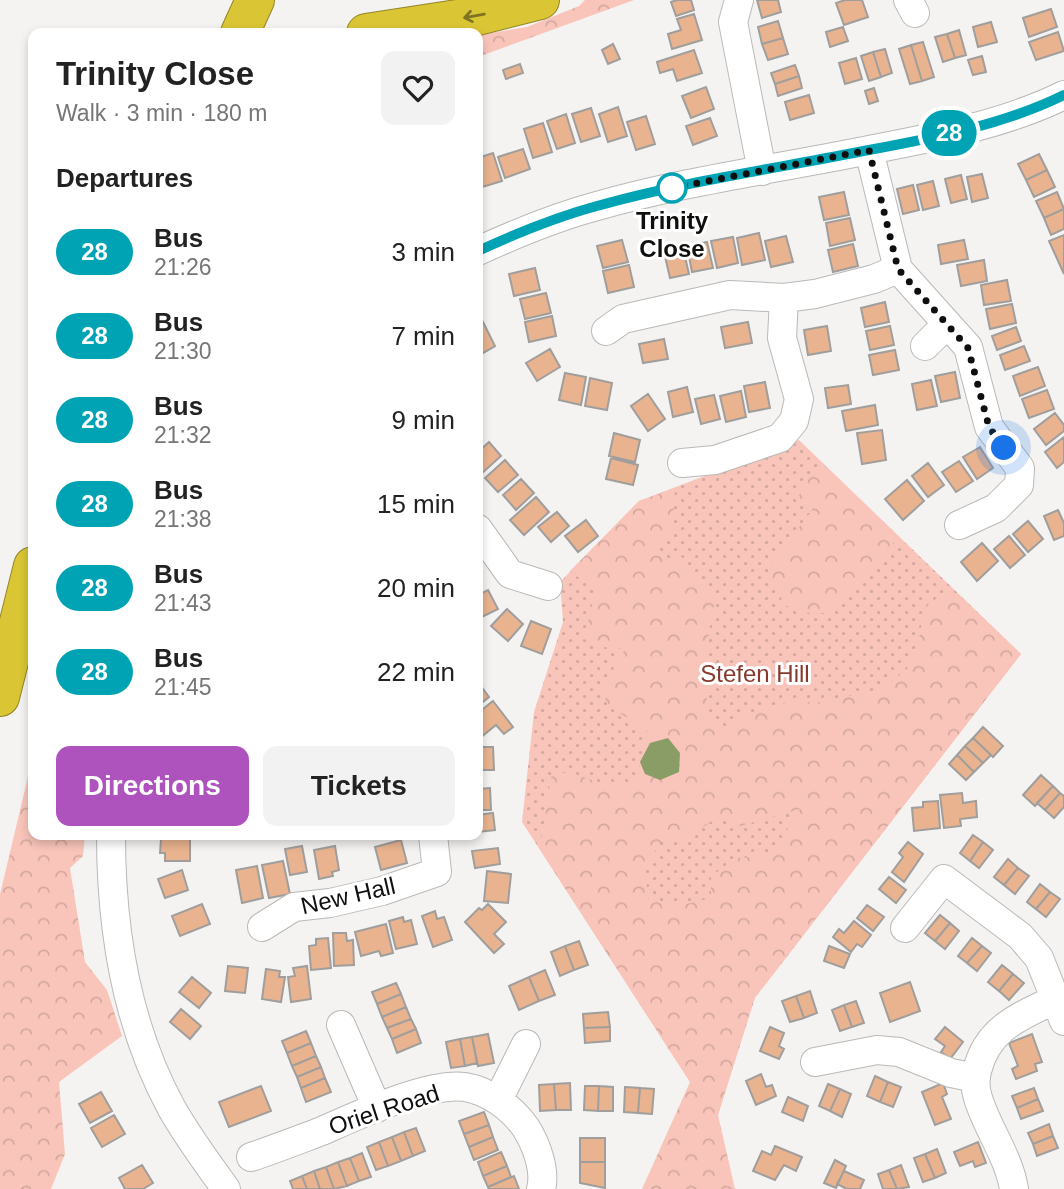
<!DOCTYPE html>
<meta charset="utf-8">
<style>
body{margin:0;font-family:Arial,sans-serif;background:#f2f2f2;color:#222;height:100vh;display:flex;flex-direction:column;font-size:26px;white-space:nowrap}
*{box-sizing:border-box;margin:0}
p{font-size:23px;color:#767676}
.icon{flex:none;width:38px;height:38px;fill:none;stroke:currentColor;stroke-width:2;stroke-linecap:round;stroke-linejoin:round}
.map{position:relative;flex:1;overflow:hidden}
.side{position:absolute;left:28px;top:28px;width:455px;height:812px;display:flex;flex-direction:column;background:#fff;border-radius:14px;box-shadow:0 4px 10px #0003}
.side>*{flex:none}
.badge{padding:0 14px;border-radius:23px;font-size:24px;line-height:46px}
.you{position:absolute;width:35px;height:35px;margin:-18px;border:5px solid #fff;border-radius:50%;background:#1a73e8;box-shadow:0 0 0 10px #1a73e833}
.map>.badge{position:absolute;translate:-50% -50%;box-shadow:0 0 0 4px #fff}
h2{padding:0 28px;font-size:26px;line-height:63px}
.round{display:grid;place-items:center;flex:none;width:74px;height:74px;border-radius:14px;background:#f2f2f2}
.head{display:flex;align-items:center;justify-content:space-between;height:119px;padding:0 28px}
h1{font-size:33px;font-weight:800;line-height:52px}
.button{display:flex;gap:14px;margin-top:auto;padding:14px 28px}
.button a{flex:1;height:80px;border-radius:14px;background:#ae53be;color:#fff;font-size:28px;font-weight:800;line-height:80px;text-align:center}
.button a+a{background:#f2f2f2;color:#222}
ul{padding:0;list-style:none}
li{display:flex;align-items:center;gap:21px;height:84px;padding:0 28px}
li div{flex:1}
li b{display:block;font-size:26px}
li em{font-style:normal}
li .badge{min-width:77px;font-weight:700;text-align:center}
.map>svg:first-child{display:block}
.green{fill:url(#green-dots)}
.forest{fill:url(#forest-crowns);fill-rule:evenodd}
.water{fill:#8a9d66}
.building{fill:#e9b38f;stroke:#a09e9c;stroke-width:2}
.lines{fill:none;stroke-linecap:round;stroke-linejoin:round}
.minor-casing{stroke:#bab9b6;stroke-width:30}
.highway-casing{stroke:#938527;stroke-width:40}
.minor{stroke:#fff;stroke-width:28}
.highway{stroke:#dac534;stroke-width:38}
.oneway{stroke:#7f7323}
.line-casing{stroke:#fff;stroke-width:16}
.line{stroke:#00a3b4;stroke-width:10}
.walk{stroke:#100f0e;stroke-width:7;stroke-dasharray:0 12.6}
.stop-dot{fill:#fff;stroke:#00a3b4;stroke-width:3.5}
.labels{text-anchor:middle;stroke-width:6;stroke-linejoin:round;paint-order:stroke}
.stop-label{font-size:24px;font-weight:bold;fill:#100f0e;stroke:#fff}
.park-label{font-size:24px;fill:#86392c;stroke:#fff}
.street-label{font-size:24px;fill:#100f0e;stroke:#fff}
</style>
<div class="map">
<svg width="1064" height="1189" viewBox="0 0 1064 1189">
<defs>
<pattern id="green-dots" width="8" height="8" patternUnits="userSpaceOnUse" patternTransform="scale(1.75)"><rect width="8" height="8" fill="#f9c5ba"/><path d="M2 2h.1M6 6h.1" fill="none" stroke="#d4a89f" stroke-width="1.8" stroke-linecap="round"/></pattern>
<pattern id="forest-crowns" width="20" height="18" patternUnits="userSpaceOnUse" patternTransform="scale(1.75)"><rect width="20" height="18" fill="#f9c5ba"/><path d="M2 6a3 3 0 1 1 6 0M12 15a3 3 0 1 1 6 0" fill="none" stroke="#d4a89f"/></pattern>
</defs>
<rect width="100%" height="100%" fill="#f5f3f1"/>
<!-- green -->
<path class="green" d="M799,440L1021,654L755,998L718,1115L690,1082L522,822L534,712L563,622L560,582L639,501Z"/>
<!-- forest -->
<path class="forest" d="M585,0H634L478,57V35L527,27L579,6Z
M825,466L899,537L829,613H809L784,605L772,577L771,565L814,507L797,499L808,479Z
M675,488L673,526L659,547L664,560L682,557L715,601C705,640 705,680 708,720L728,729L744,715L787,702H821L883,689L910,666L919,639L924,609L940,595L960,596L1021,654L754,998L718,1115L735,1189H642L690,1082L539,848C546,823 546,799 552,774C572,770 583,778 602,783C609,785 617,785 625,786L638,773L647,730L608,706L602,689L625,649L602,647L584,639L598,579L582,580L570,571L639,501ZM800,809L771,855L737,858L711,876V898L678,906L648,899L645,866L662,841H683L722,814L736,827Z
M33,756V835H85L83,856L70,868L85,962L107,990L122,1036L59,1082L65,1154L51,1189H0V894Z"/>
<!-- water -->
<path class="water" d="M668,738L680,753L679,772L660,780L645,774L640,762L650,743Z"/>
<!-- building -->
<path class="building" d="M677,0H691L694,10L676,16L671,2Z
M757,0H778L781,12L762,18Z
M845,0H862L868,17L844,25L836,3Z
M1051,9L1057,27L1029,37L1023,18Z
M694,14L702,40L672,49L668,34L681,30L677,19Z
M778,21L783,38L762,44L758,27Z
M991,22L997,42L978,47L973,27Z
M843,27L848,41L830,47L826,32Z
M959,30L966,55L955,58L947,34Z
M1058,32L1064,51L1036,60L1029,42Z
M947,34L955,58L943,62L935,37Z
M783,38L788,54L768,60L762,44Z
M923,42L934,77L922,81L911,45Z
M613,44L620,59L608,64L602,50Z
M911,45L922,81L910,84L899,49Z
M885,49L892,73L881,77L873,52Z
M694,50L702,73L677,81L673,69L660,73L657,62Z
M873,52L881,77L869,81L861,56Z
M982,56L986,72L973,75L968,60Z
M856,58L862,79L845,84L839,63Z
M520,64L523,73L506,79L503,70Z
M795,65L799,76L775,84L771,73Z
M799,76L802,88L778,96L775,84Z
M706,87L714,109L691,118L682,96Z
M874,88L878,101L869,104L865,91Z
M809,95L814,113L790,120L785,102Z
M618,107L627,136L608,142L599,114Z
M591,108L600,136L581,142L572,114Z
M566,114L575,143L557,149L547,121Z
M646,116L655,144L636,150L627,122Z
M710,118L717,136L693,145L686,126Z
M543,123L552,152L533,158L524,129Z
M523,149L530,169L505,178L498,157Z
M493,153L502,181L479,188L478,158Z
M1039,154L1047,170L1026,180L1018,164Z
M1047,170L1055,187L1034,197L1026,180Z
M982,174L988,198L972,202L967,177Z
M961,175L967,199L951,203L945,179Z
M933,181L939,206L923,210L917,185Z
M913,185L919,210L903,214L897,189Z
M844,192L849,215L824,220L819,197Z
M1057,192L1064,209L1044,218L1036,201Z
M1064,209V229L1051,235L1044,218Z
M850,218L855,240L830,246L826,223Z
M759,233L765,260L742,265L737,238Z
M1064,235V274L1049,241Z
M786,236L793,262L771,267L765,241Z
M733,237L738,263L717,268L711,241Z
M622,240L628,262L603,268L597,246Z
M964,240L968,259L941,264L938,245Z
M707,242L713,268L692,272L687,246Z
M853,244L858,266L833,272L828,250Z
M683,248L689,274L670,278L664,252Z
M984,260L987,281L961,286L957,265Z
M629,265L634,287L608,293L603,271Z
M535,268L540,290L514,296L509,274Z
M1007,280L1011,301L984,305L981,285Z
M546,293L551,313L525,319L520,299Z
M885,302L889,322L865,327L861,308Z
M1012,304L1016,323L990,329L986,309Z
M552,316L556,336L529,342L525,322Z
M483,322L495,346L478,356V325Z
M748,322L752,343L725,348L721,327Z
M827,326L831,351L808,355L804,330Z
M890,326L894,345L870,350L866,331Z
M1016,327L1021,341L997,350L992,336Z
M664,339L668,359L643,363L639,344Z
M1024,346L1030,361L1005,370L1000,355Z
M550,349L560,367L537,381L526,363Z
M895,350L899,370L873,375L869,355Z
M1038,367L1045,386L1020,396L1013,376Z
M955,372L960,398L941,402L935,376Z
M565,373L586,377L581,405L559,400Z
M590,378L612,383L607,410L585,406Z
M931,380L937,406L917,410L912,384Z
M765,382L770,408L749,412L744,386Z
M848,385L851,404L828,408L825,388Z
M687,387L693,412L673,417L668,392Z
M1047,390L1054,409L1029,418L1022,399Z
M741,391L746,417L726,422L720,396Z
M648,394L665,419L648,431L631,406Z
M714,395L720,419L701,424L695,399Z
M875,405L878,425L846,431L842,411Z
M1055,413L1064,425V431L1046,445L1034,429Z
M882,430L886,460L862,464L857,433Z
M614,433L640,440L635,462L609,456Z
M1064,437V462L1057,468L1045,452Z
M489,442L501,456L480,475L478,452Z
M980,447L993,468L977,479L963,457Z
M611,458L638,465L633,485L606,479Z
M505,460L518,475L498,492L485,478Z
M959,461L973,481L956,492L942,472Z
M928,463L944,485L928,497L912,476Z
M521,479L534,493L516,510L503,495Z
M907,480L924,501L903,520L885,499Z
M536,497L549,512L524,535L510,520Z
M1058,510L1064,523V536L1054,540L1044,516Z
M557,512L569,526L551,542L538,527Z
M586,520L598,536L578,552L565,536Z
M1028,521L1043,539L1028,552L1013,534Z
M1009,536L1025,555L1010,568L994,549Z
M982,543L998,561L977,581L961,562Z
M488,590L498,609L478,619V595Z
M507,609L523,624L508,641L491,626Z
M531,621L551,629L542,654L521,646Z
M478,682L489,697L478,706Z
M493,701L513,727L504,734L496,725L480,738L478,713Z
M983,727L1003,746L993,757L973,738Z
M973,738L991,755L983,763L965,746Z
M965,746L983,763L974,772L957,755Z
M478,747H493L494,770H478Z
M957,755L974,772L966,780L949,764Z
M1041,775L1053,786L1035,806L1023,795Z
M1053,786L1060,793L1045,810L1037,803Z
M490,788L491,810H478V789Z
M962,793L963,803L976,801L977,817L960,819L961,826L944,828L940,795Z
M1060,793L1064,796V807L1054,818L1045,810Z
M938,801L940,828L914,831L912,808L923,807V802Z
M493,813L495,830L478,832V815Z
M973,835L983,842L970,861L960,853Z
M161,839H190V861H165V853H160Z
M401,840L407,863L381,870L375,847Z
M908,842L923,854L904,882L892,872L903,857L899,853Z
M983,842L993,850L979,868L970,861Z
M302,846L307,872L290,875L285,849Z
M335,846L339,870L332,872L333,876L319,879L314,850Z
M498,848L500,864L475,868L472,851Z
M1008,859L1018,868L1004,885L994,877Z
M283,861L290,894L269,898L262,865Z
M257,866L263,898L242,903L236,870Z
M1018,868L1029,876L1015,894L1004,885Z
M182,870L188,890L165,898L158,879Z
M487,871L511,874L508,903L484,901Z
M889,877L906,890L896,903L879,889Z
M1040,884L1050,892L1036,909L1027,902Z
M1050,892L1060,899L1046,917L1036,909Z
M202,904L210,924L180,936L172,916Z
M488,904L506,922L494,934L504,944L494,953L465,922L479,908L482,910Z
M867,905L884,917L873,931L857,918Z
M435,911L437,919L444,917L452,940L433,947L422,916Z
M940,915L950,923L935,941L925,933Z
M403,917L404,922L411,920L417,944L396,949L389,921Z
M854,921L871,935L862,947L857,944L851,952L833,937L839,929L844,933Z
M950,923L959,931L945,949L935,941Z
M386,924L393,953L381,956L379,951L361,956L355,932Z
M333,933H346L347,941L353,940L354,965L334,966Z
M328,938L331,968L311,970L309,946L316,945V939Z
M972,938L982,946L967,963L958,956Z
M579,941L588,965L574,970L565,946Z
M565,946L574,970L560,976L551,952Z
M829,946L850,954L844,968L824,961Z
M982,946L991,953L977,971L967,963Z
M1002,965L1013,974L999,991L988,982Z
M228,966L248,968L245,993L225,991Z
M307,966L311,999L291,1002L288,977L295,976L293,968Z
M266,969L280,971L279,977H285L281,1002L262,999Z
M545,970L555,995L539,1001L529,977Z
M1013,974L1024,983L1009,1000L999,991Z
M192,977L211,993L199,1008L179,992Z
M529,977L539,1001L519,1010L509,986Z
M910,982L920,1011L890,1022L880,993Z
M396,983L401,994L377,1004L372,992Z
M810,991L817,1013L804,1018L796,996Z
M401,994L406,1007L382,1017L377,1004Z
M796,996L804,1018L790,1022L782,1001Z
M856,1001L864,1023L852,1027L844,1005Z
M844,1005L852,1027L840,1031L832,1010Z
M406,1007L411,1019L387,1028L382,1017Z
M181,1009L201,1026L190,1039L170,1022Z
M608,1012L610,1027L584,1028L583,1014Z
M411,1019L416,1029L392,1039L387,1028Z
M610,1027V1041L585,1043L584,1028Z
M770,1027L784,1033L779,1046L784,1049L779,1059L760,1051Z
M945,1027L963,1042L950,1059L941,1052L945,1046L935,1039Z
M416,1029L421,1043L397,1053L392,1039Z
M306,1031L311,1043L287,1053L282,1041Z
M488,1034L494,1063L478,1066L472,1037Z
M1032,1034L1042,1062L1035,1064L1037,1071L1016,1079L1012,1069L1018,1066L1009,1043Z
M472,1037L477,1063L465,1066L460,1039Z
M460,1039L465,1066L451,1068L446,1042Z
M311,1043L316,1056L292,1066L287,1053Z
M316,1056L321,1067L297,1077L292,1066Z
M321,1067L325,1078L301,1088L297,1077Z
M761,1074L766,1087L772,1085L776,1096L756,1105L746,1081Z
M875,1076L888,1082L880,1102L867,1096Z
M325,1078L331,1092L306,1102L301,1088Z
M888,1082L901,1087L893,1107L880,1102Z
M570,1083L571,1110H556L554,1084Z
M943,1083L947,1094L942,1097L951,1119L935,1125L922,1092Z
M554,1084L556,1110L540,1111L539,1085Z
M828,1084L840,1089L830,1111L819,1106Z
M261,1086L271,1111L229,1127L219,1102Z
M585,1086H599L598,1111L584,1110Z
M599,1086L613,1087V1111H598Z
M625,1087L640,1088L638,1113L624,1112Z
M640,1088L654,1089L652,1114L638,1113Z
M1034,1088L1038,1099L1017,1108L1012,1096Z
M840,1089L851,1094L842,1117L830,1111Z
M101,1092L112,1111L90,1123L79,1104Z
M788,1097L808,1106L803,1121L782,1112Z
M1038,1099L1043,1111L1021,1119L1017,1108Z
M484,1112L489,1125L464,1134L459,1121Z
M114,1115L125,1134L102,1147L91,1128Z
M1049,1124L1053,1136L1033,1144L1028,1133Z
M489,1125L493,1137L469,1147L464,1134Z
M416,1128L425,1151L413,1156L404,1132Z
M404,1132L413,1156L401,1161L392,1137Z
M1053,1136L1058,1148L1037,1156L1033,1144Z
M392,1137L401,1161L388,1166L379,1142Z
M493,1137L498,1150L474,1160L469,1147Z
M580,1138H605V1162H580Z
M379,1142L388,1166L376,1170L367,1147Z
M978,1142L986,1163L975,1167L973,1161L960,1166L954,1152Z
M775,1146L802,1157L796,1171L784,1165L775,1180L753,1171L762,1151L771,1155Z
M937,1149L946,1173L935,1178L925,1154Z
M501,1152L507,1166L483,1176L478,1162Z
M362,1153L371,1177L359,1181L350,1158Z
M925,1154L935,1178L923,1182L914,1158Z
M350,1158L359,1181L347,1186L338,1162Z
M835,1160L846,1166L836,1188L824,1183Z
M338,1162L347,1186L334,1189L326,1167Z
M580,1162H605V1188L580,1183Z
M142,1165L153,1183L143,1189H125L119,1178Z
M901,1165L909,1187L897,1189L889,1170Z
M507,1166L511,1177L488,1187L483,1176Z
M326,1167L334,1189H320L314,1171Z
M889,1170L897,1189H883L878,1174Z
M314,1171L320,1189H307L302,1176Z
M844,1171L864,1180L860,1189H847L837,1184Z
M302,1176L307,1189H293L290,1181Z
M514,1176L519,1189H489L488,1187Z"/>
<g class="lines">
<!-- minor casing -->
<g class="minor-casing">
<path id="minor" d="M739,0L733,22L762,171
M908,0L915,13
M869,150L898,269L968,347L989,427L1020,468L1019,485L996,508L959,525
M478,251C517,233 556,217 597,206C681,182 768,170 854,153C924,139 999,127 1064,95
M606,331L623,319L730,295L784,298L815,294L874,279L898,269
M925,346L947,324
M682,463L715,460L780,438L794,421L799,399L782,338L784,298
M478,529L510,574L548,586
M111,835C111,929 126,1025 172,1109C188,1137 207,1163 226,1189
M262,927L294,907L330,903L382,891L437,872L433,835
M905,928L944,879L1020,936L1039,958L1064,1021
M341,1025L377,1108
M815,1062L877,1050L899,1052L951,1073L976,1078
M498,1100L526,1044
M251,1157C275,1149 298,1140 322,1131C356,1116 428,1082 465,1087C489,1091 512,1108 526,1128C536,1144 546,1170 541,1189
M1014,1189C1009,1157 987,1128 978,1098C975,1089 975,1079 977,1071C987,1029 1018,1017 1054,1000"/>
</g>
<!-- highway casing -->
<g class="highway-casing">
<path id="highway" d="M240,33L255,0
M366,33L477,16L540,0
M0,697L33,566"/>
</g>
<!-- minor -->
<use href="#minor" class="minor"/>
<!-- highway -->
<use href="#highway" class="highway"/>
</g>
<!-- one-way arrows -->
<defs><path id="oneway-shaft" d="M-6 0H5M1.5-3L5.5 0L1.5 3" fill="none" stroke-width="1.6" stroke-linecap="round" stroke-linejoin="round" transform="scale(1.75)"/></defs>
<use class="oneway" href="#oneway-shaft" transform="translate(474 16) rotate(170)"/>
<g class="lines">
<!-- line casing -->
<g class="line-casing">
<path id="line" d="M478,251C517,233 556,217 597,206C679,183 765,170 848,154C921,140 997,128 1064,95"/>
</g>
<!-- line -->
<use href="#line" class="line"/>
<!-- walk -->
<path class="walk" d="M672,188L869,150L898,269L968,348L989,427L1004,448"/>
</g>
<!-- markers -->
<circle class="stop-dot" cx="672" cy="188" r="14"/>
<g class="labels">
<!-- stop labels -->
<g class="stop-label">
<text x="672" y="229">Trinity<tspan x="672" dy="28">Close</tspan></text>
</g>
<!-- park labels -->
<g class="park-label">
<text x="755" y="682">Stefen Hill</text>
</g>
<!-- street labels -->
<g class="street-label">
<text transform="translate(348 896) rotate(-13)" y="8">New Hall</text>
<text transform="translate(384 1110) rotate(-18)" y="8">Oriel Road</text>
</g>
</g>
</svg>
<div class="you" style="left:1004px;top:448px"></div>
<b class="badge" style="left:949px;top:133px;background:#00a3b4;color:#fff">28</b>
<section class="side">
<div class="head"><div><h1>Trinity Close</h1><p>Walk · 3 min · 180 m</p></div><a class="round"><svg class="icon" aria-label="heart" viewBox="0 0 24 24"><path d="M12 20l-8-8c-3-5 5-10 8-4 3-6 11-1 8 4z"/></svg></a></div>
<h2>Departures</h2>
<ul>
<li><span class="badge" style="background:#00a3b4;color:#fff">28</span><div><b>Bus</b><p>21:26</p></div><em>3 min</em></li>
<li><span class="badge" style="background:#00a3b4;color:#fff">28</span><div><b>Bus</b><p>21:30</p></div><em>7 min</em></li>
<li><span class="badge" style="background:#00a3b4;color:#fff">28</span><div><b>Bus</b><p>21:32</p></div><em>9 min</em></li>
<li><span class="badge" style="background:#00a3b4;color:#fff">28</span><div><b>Bus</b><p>21:38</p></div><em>15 min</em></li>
<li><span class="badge" style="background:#00a3b4;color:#fff">28</span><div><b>Bus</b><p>21:43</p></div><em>20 min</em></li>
<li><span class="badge" style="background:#00a3b4;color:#fff">28</span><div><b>Bus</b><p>21:45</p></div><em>22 min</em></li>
</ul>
<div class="button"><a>Directions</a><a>Tickets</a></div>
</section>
</div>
